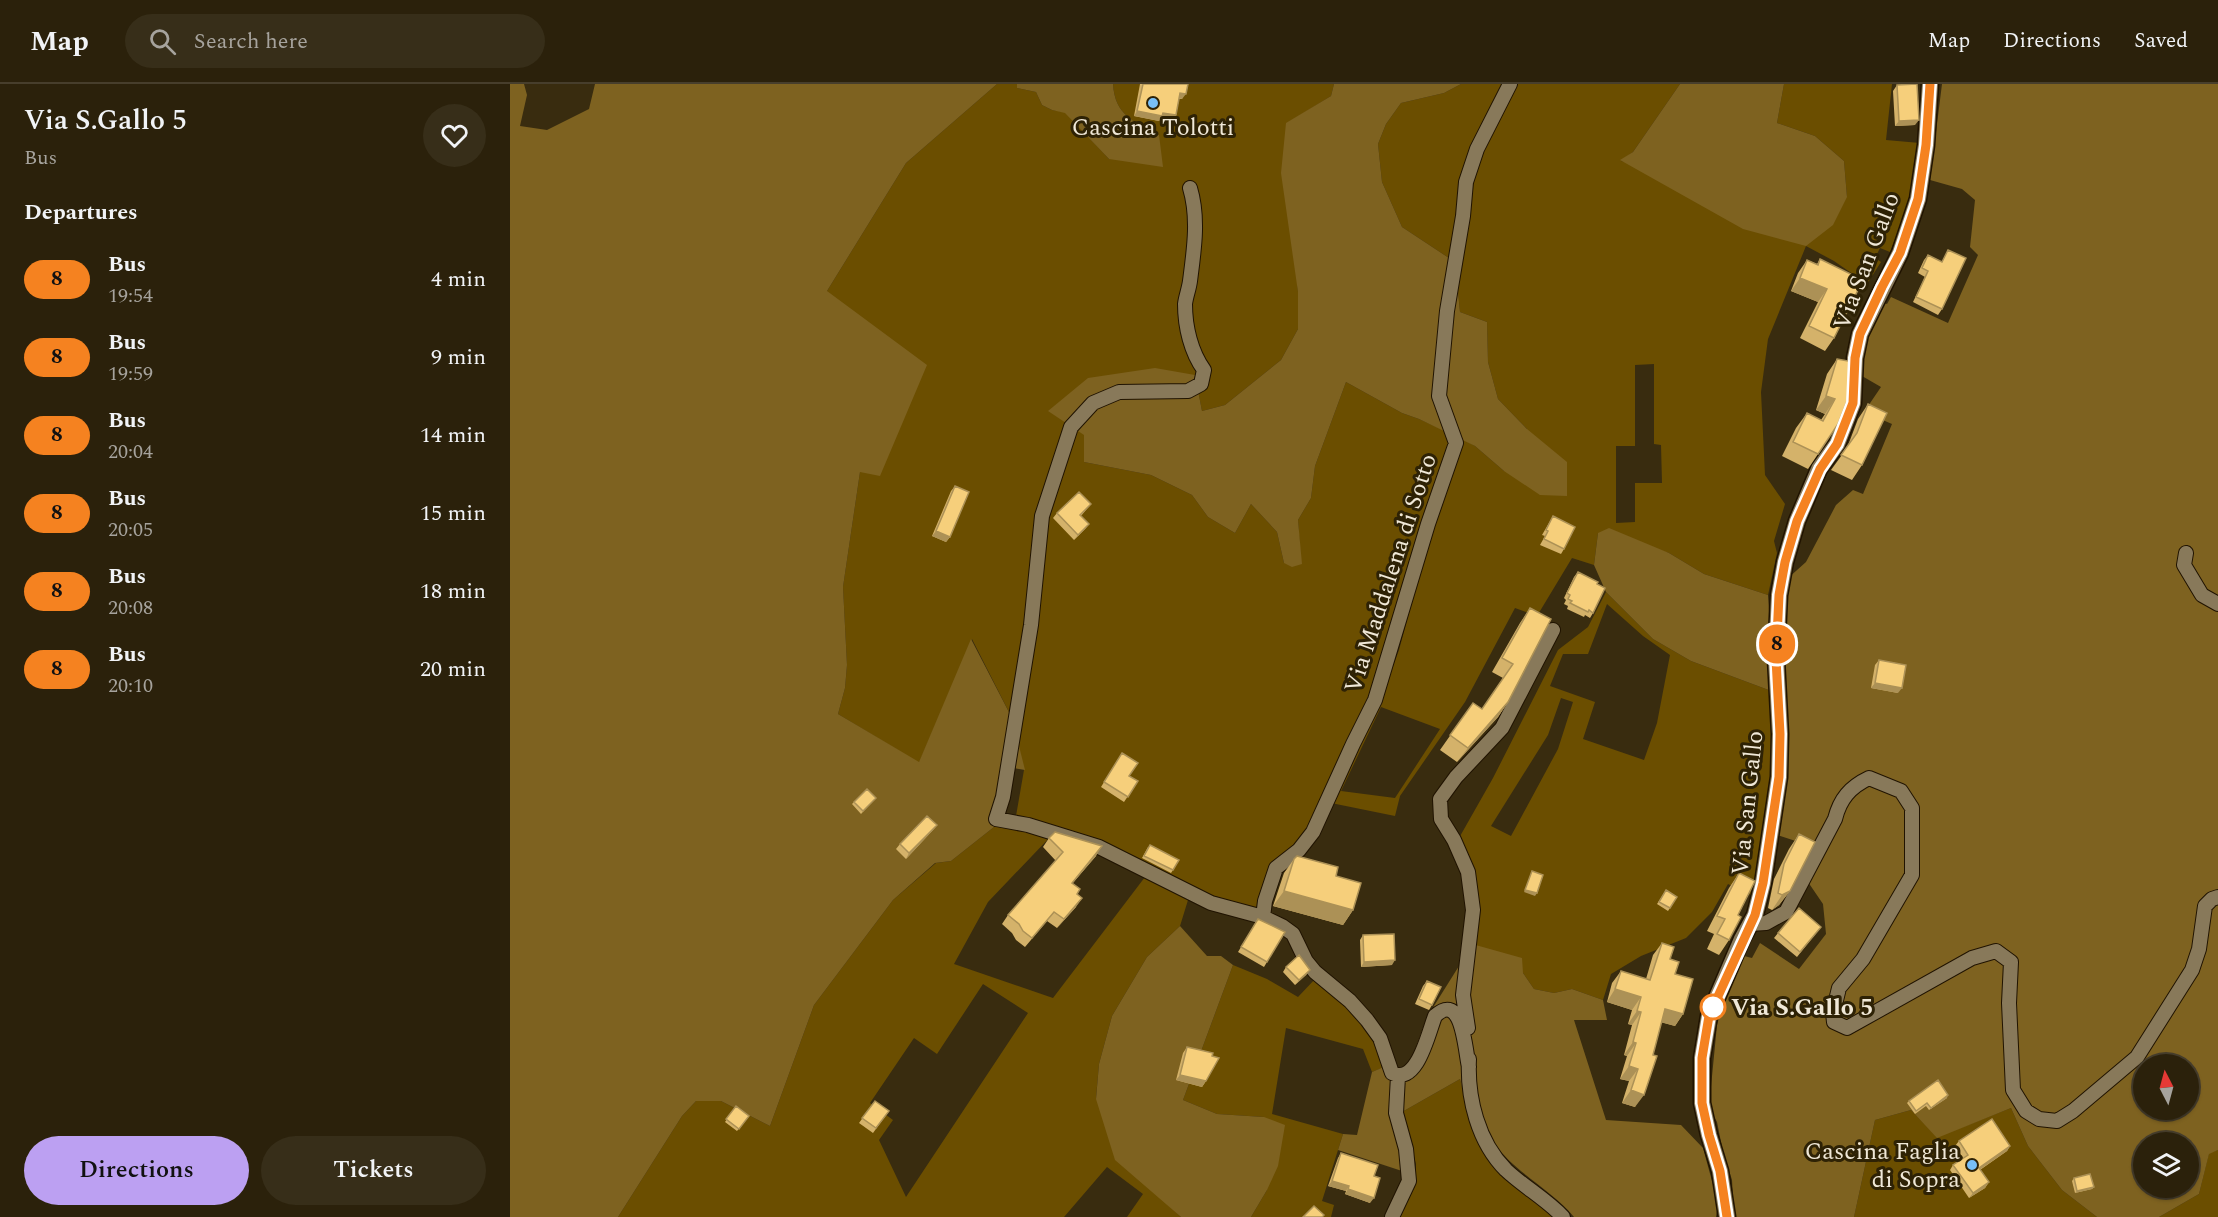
<!DOCTYPE html>
<style>
body{margin:0;font-family:Spectral,serif;background:#372e19;color:#f1f3f6;height:100vh;display:flex;flex-direction:column;font-size:22px;white-space:nowrap}
*{box-sizing:border-box;margin:0}
p{font-size:20px;color:#a6a39d}
.icon{flex:none;width:33px;height:33px;fill:none;stroke:currentColor;stroke-width:2;stroke-linecap:round;stroke-linejoin:round}
.map{position:relative;flex:1;overflow:hidden}
.panel{display:flex;flex-direction:column;background:#2b210b;width:510px}
.panel>*{flex:none}
.badge{padding:0 12px;border-radius:20px;font-size:21px;line-height:39px}
.needle{width:39px;rotate:354deg}
.fabs{position:absolute;left:1623px;top:970px;display:grid;gap:12px}
.fabs a{display:grid;place-items:center;width:66px;height:66px;border-radius:50%;background:#2b210b;box-shadow:0 2px 4px #0004,0 0 0 2px #473e2c;font-size:30px}
.map>.badge{position:absolute;translate:-50% -50%;box-shadow:0 0 0 3px #fff}
h2{padding:0 24px;font-size:22px;line-height:54px}
.round{display:grid;place-items:center;flex:none;width:63px;height:63px;border-radius:32px;background:#372e19}
.head{display:flex;align-items:center;justify-content:space-between;height:102px;padding:0 24px}
h1{font-size:28px;font-weight:600;line-height:45px}
.cta{display:flex;gap:12px;margin-top:auto;padding:12px 24px}
.cta a{flex:1;height:69px;border-radius:36px;background:#bca0f2;color:#111;font-size:24px;font-weight:600;line-height:69px;text-align:center}
.cta a+a{background:#372e19;color:#f1f3f6}
ul{padding:0;list-style:none}
li{display:flex;align-items:center;gap:18px;height:78px;padding:0 24px}
li div{flex:1}
li b{display:block;font-size:22px}
li em{font-style:normal}
li .badge{min-width:66px;font-weight:700;text-align:center}
header{display:flex;align-items:center;gap:36px;box-sizing:border-box;height:84px;padding:0 30px;background:#2b210b;border-bottom:2px solid #473e2c}
header strong{font-size:28px}
nav{display:flex;gap:33px;margin-inline-start:auto;font-size:21px}
.search{width:420px;height:54px;background:#372e19;display:flex;align-items:center;gap:15px;box-sizing:border-box;padding:0 21px;border-radius:33px;color:#a6a39d;font-size:22px}
main{display:flex;flex:1;min-height:0}
.map>svg:first-child{display:block}
.green{fill:#6b4e00;fill-rule:evenodd}
.forest{fill:#7e6220;fill-rule:evenodd}
.lines{fill:none;stroke-linecap:round;stroke-linejoin:round}
.minor-casing{stroke:#201300;stroke-width:16}
.tertiary-casing{stroke:#201300;stroke-width:19}
.minor{stroke:#88795a;stroke-width:14}
.tertiary{stroke:#88795a;stroke-width:16}
.wall{fill:#d4b26a}
.shaded-wall{fill:#ac9156}
.building{fill:#f6cf7b;stroke:#ac9156;stroke-width:1.5}
.line-casing{stroke:#fff;stroke-width:14}
.line{stroke:#f58220;stroke-width:9}
.poi-dot{fill:#78bff7;stroke:#2e2205;stroke-width:2}
.stop-dot{fill:#fff;stroke:#f58220;stroke-width:3}
.labels{text-anchor:middle;stroke-width:6;stroke-linejoin:round;paint-order:stroke}
.poi-label{font-size:24px;fill:#f0e8d7;stroke:#2e2205}
.street-label{font-size:24px;fill:#f0e8d7;stroke:#2e2205}
.stop-label{font-size:24px;font-weight:bold;fill:#f0e8d7;stroke:#2e2205;text-anchor:start}
</style>
<header>
<strong>Map</strong>
<div class="search"><svg class="icon" aria-label="search" viewBox="0 0 24 24"><circle cx="10" cy="10" r="6"/><path d="M15 15l6 6"/></svg>Search here</div>
<nav><a>Map</a><a>Directions</a><a>Saved</a></nav>
</header>
<main>
<section class="panel">
<div class="head"><div><h1>Via S.Gallo 5</h1><p>Bus</p></div><a class="round"><svg class="icon" aria-label="heart" viewBox="0 0 24 24"><path d="M12 20l-8-8c-3-5 5-10 8-4 3-6 11-1 8 4z"/></svg></a></div>
<h2>Departures</h2>
<ul>
<li><span class="badge" style="background:#f58220;color:#111">8</span><div><b>Bus</b><p>19:54</p></div><em>4 min</em></li>
<li><span class="badge" style="background:#f58220;color:#111">8</span><div><b>Bus</b><p>19:59</p></div><em>9 min</em></li>
<li><span class="badge" style="background:#f58220;color:#111">8</span><div><b>Bus</b><p>20:04</p></div><em>14 min</em></li>
<li><span class="badge" style="background:#f58220;color:#111">8</span><div><b>Bus</b><p>20:05</p></div><em>15 min</em></li>
<li><span class="badge" style="background:#f58220;color:#111">8</span><div><b>Bus</b><p>20:08</p></div><em>18 min</em></li>
<li><span class="badge" style="background:#f58220;color:#111">8</span><div><b>Bus</b><p>20:10</p></div><em>20 min</em></li>
</ul>
<div class="cta"><a>Directions</a><a>Tickets</a></div>
</section>
<div class="map">
<svg width="1708" height="1133" viewBox="0 0 1708 1133">
<rect width="100%" height="100%" fill="#392c0f"/>
<!-- green -->
<path class="green" d="M487,0H507V4L526,8L532,21L542,26L555,28L599,75L649,52C624,37 605,32 603,0H824L821,12L776,40L788,208V245L771,276L715,321L692,327L685,291L574,351V378L641,391L682,411L698,433L725,449L741,420L767,448L774,479L791,480L788,436L801,414L805,382L836,298L892,329L909,335L951,354L965,362L994,387L1017,345L988,315L978,278L977,238L950,228L945,178L892,143L872,98L868,60L876,40L891,19L934,9L951,0H1170L1123,68L1111,77L1337,113L1334,77L1305,52L1267,39L1274,0H1382L1376,56L1410,59L1397,123L1380,168L1370,164L1365,174L1371,178L1357,200L1324,177L1296,162L1258,255L1251,308L1255,391L1275,420L1264,457L1267,469L1258,511L1194,490L1159,469L1088,449L1084,481L1062,474L1027,532L1005,524L955,618L890,712L885,732L821,719L871,615L889,566L944,363L878,564L858,616L794,753L758,786L747,825L682,805L626,773L586,755L506,732L514,686L502,634L462,555L409,679L328,630L335,604L337,581L333,503L350,388L317,207L396,79ZM1144,280V360L1151,361L1152,399H1125V438L1106,439V362H1125V281ZM871,623L930,645L885,714L831,707Z
M1096,508L1143,555L1181,577L1264,608L1267,680L1245,813L1218,800L1202,828L1176,854L1131,872L1101,890L1093,916L1062,905L1044,909L1024,905L1013,889L962,860L949,754L983,694L1048,566L1078,543ZM1097,520L1133,552L1160,571L1147,639L1134,676L1073,655L1085,618L1040,602L1053,570H1078ZM1051,614L1063,618L1048,665L1001,752L981,742L1038,651Z
M501,741L542,751L478,818L444,880L543,914L635,793L678,816L670,842L637,873L602,932L589,980L586,1014L655,1118L671,1133H617L633,1110L597,1083L554,1133H108L172,1032L186,1017H211L260,1042L304,921L383,816L426,779L441,777L484,743ZM473,900L518,929L396,1113L369,1056L383,1036L360,1019L404,954L427,970Z
M723,881L757,895L788,913L806,894C841,920 864,939 872,984L862,988L853,965L776,944L762,1030L833,1050L812,1117L824,1121L821,1133H741L757,1106L754,1033L707,1030L673,1016Z
M950,995L961,1041L972,1064L993,1094L1025,1116L1044,1133H890L905,1102L906,1080L892,1028Z
M1501,1024L1518,1062L1552,1106L1587,1133H1344L1365,1036L1401,1026L1427,1053Z
M1708,1066V1133H1649L1689,1110L1699,1069Z"/>
<!-- forest -->
<path class="forest" d="M0,0H14L17,11L10,42L37,46L79,25L85,0H487L396,79L317,207L417,281L370,392L350,388L333,503L337,581L335,604L328,630L409,678L461,555L502,634L515,686L491,682L484,743L441,777L425,779L383,816L304,921L260,1042L211,1017H186L172,1032L108,1133H0Z
M507,0H603C605,32 624,37 649,51L653,83L599,75L555,29L542,26L532,21L526,8L507,4Z
M824,0H951L934,9L891,19L876,40L868,60L872,98L892,143L945,178L950,228L977,238L978,278L988,315L1017,345L1057,378V412L1030,411L994,387L965,362L909,335L892,329L836,298L805,382L801,414L788,436L792,480L782,483L774,479L767,448L741,420L725,449L698,433L682,411L641,391L574,378V351L538,327L578,294L645,284L685,291L692,327L715,321L771,276L788,245V208L771,89L776,39L821,12Z
M1170,0H1274L1267,39L1305,52L1334,77L1337,113L1323,141L1296,162L1233,145L1110,76L1123,68Z
M1432,0H1708V1066L1699,1070L1689,1110L1649,1133H1587L1552,1106L1518,1062L1501,1024L1427,1054L1401,1026L1365,1036L1344,1133H1224L1222,1096L1213,1068L1207,1038L1199,1023L1207,941L1216,908L1234,872L1242,874L1250,859L1289,885L1316,850L1313,820L1298,798L1302,776L1298,761L1267,751L1271,609L1277,495L1296,478L1326,421L1343,406L1353,410L1382,340L1354,328L1371,303L1352,292C1351,264 1361,243 1371,218L1377,220L1381,213L1438,239L1468,171L1460,163L1465,116L1452,105L1420,96ZM1634,981H1678V1026H1634ZM1634,1059H1678V1104H1634Z
M1099,444L1159,469L1194,490L1258,511L1264,608L1181,577L1143,555L1096,508L1084,481L1088,449Z
M670,842L697,872H711L723,881L673,1016L707,1030L754,1033L775,1041L768,1082L757,1106L741,1133H671L605,1076L586,1015L589,980L602,932L637,873Z
M962,860L1012,874L1013,889L1024,905L1044,909L1062,905L1093,916L1097,936H1064L1096,1036L1171,1041L1193,1064L1208,1119L1206,1133H1064C1041,1105 1005,1089 984,1059C980,1053 977,1045 974,1038L961,1041L950,995L892,1028V1087L828,1066L833,1050L847,1051L862,988L883,979L886,986L899,982L917,933L949,882L950,871L961,872Z"/>
<g class="lines">
<!-- minor casing -->
<g class="minor-casing">
<path id="minor" d="M680,104C689,134 684,166 680,197C679,205 676,212 675,220C675,243 681,268 694,286L691,300L678,307L609,308L583,319L561,343L532,432L521,541L493,713L486,735L518,741L589,763L701,819L753,833L772,842L783,850L796,877L805,888L840,917L857,936L870,954L882,989C907,1002 918,950 925,932C953,906 955,967 959,983
M1676,469L1674,481L1692,511L1708,520
M753,833L755,817L766,784L789,766L803,748L843,660L865,616L918,440L946,359L929,312L937,227L953,132L956,98L967,65L1000,0
M1240,840L1256,839L1276,828L1325,735C1330,715 1340,703 1359,694L1391,707L1402,724V791L1353,875L1329,904L1323,929L1324,938L1337,944L1462,874L1486,867L1501,878L1499,919L1503,1006L1516,1027L1529,1035L1547,1037L1563,1027L1627,973L1682,886L1689,865L1695,822L1702,815L1708,813
M958,944L953,911L963,826L958,788L944,756L931,735L930,715L946,693L992,644L1043,546
M959,975C957,1014 968,1058 996,1086C1014,1103 1036,1115 1053,1133
M882,1133L899,1097L896,1065L886,1029L888,992"/>
</g>
<!-- tertiary casing -->
<g class="tertiary-casing">
<path id="tertiary" d="M1217,1133L1210,1087L1199,1051L1192,1019V974L1199,932L1232,855L1245,831L1253,799L1269,693L1270,650L1266,575L1269,511L1275,478L1287,437L1309,385L1327,360L1343,319L1345,274L1350,250L1390,169L1408,115L1416,61L1420,0"/>
</g>
<!-- minor -->
<use href="#minor" class="minor"/>
<!-- tertiary -->
<use href="#tertiary" class="tertiary"/>
</g>
<!-- wall -->
<path class="wall" d="M630,0H678L672,15H669L666,31L662,36L651,34L649,37L624,32Z
M1387,1L1405,41L1385,42L1383,7Z
M1438,166L1432,225L1428,231L1403,218L1415,193L1408,189L1414,176L1418,171L1432,178Z
M1310,175L1324,254L1315,267L1290,254L1308,218L1281,207L1288,189L1297,176L1307,180Z
M1327,275L1328,340L1298,385L1272,372L1286,344L1297,329L1311,336L1315,330L1306,326L1317,290Z
M1358,320L1352,381L1342,396L1321,386L1337,364L1348,335Z
M445,402L440,453L436,458L422,452L441,407Z
M581,420L571,432L579,440L575,445L564,456L543,434L547,429Z
M1043,432L1054,465L1051,470L1030,461L1035,452L1032,451Z
M1068,488L1087,500L1083,529L1080,534L1075,531L1074,533L1057,525L1058,522L1054,520L1056,516L1054,514L1064,493Z
M1020,524L998,618L988,633L947,678L930,666L963,619L972,625L993,594L982,588L1010,539Z
M1369,576L1388,609L1361,604L1365,581Z
M612,669L619,692L628,697L614,718L591,703Z
M366,714L351,730L342,720L344,718Z
M427,741L423,746L396,775L386,765L390,760Z
M1289,750L1280,807L1269,821L1262,826L1258,824L1264,795L1279,765Z
M539,754L586,772L562,800L567,810L566,823L547,844L537,837L515,863L506,856L502,849L492,840L498,831L546,777L533,763Z
M638,763L663,786L661,789L632,774Z
M784,775L843,826L833,841L763,822L774,789Z
M1229,789L1228,831L1219,856L1209,871L1197,865L1204,850L1197,847L1219,804Z
M1156,806L1167,813L1158,827L1147,820Z
M748,835L757,878L754,883L728,868Z
M1311,843L1287,873L1264,854L1268,849Z
M853,851L882,881L851,883L850,856Z
M1152,859L1160,875L1165,890L1173,930L1165,942L1151,938L1125,1023L1112,1019L1119,997L1110,995L1117,972L1114,971L1122,941L1118,940L1122,926L1097,918L1102,899L1111,887L1136,895L1143,871Z
M776,883L800,886L796,891L785,901L773,888Z
M917,897L922,921L919,926L905,920L913,902Z
M677,963L696,997L692,1003L666,996L673,969Z
M1437,1014L1419,1026L1416,1022L1405,1030L1397,1019L1399,1017Z
M365,1017L379,1027L363,1049L349,1039Z
M226,1022L239,1032L227,1047L215,1038Z
M1449,1057L1500,1062L1497,1067L1470,1086L1479,1098L1475,1104L1459,1114L1440,1086L1443,1081L1453,1074L1445,1062Z
M831,1069L864,1092L860,1119L835,1110L836,1107L818,1102L828,1074Z
M1564,1094L1584,1103L1582,1105L1565,1109L1562,1097Z"/>
<!-- shaded-wall -->
<path class="shaded-wall" d="M670,9L676,10L672,15L667,14Z
M627,27L653,29L666,31L662,36L651,34L649,37L624,32Z
M1409,36L1405,41L1385,42L1389,37Z
M1290,194L1317,205L1308,218L1281,207Z
M1316,312L1325,315L1315,330L1306,326Z
M579,440L575,445L564,456L568,451Z
M426,447L440,453L436,458L422,452Z
M1365,599L1392,604L1388,609L1361,604Z
M998,618L988,633L947,678L958,664Z
M427,741L423,746L396,775L399,769Z
M592,762L586,772L555,808L562,799Z
M1015,806L1027,809L1025,812L1014,808Z
M774,807L843,826L833,841L763,822Z
M1280,807L1269,821L1262,826L1272,811Z
M572,814L566,823L547,844L554,835Z
M885,876L882,881L851,883L854,878Z
M800,886L796,891L785,901L789,896Z
M1105,905L1131,913L1122,926L1097,918Z
M1155,925L1173,930L1165,942L1146,937Z
M1127,927L1131,928L1122,941L1118,940Z
M1123,958L1126,959L1117,972L1114,971Z
M1119,982L1128,985L1119,997L1110,995Z
M670,991L696,997L692,1003L666,996Z
M1121,1006L1134,1011L1125,1023L1112,1019Z
M1438,1011L1437,1014L1419,1026L1421,1024Z
M1500,1062L1497,1067L1465,1089L1469,1084Z
M822,1097L839,1102L836,1107L818,1102Z
M1479,1098L1475,1104L1459,1114L1463,1109Z
M1584,1103L1582,1105L1565,1109L1567,1107Z
M838,1105L864,1114L860,1119L835,1110Z"/>
<!-- building -->
<path class="building" d="M633,0H678L676,10L670,9L666,31L653,29L652,32L627,27Z
M1407,0L1409,36L1389,37L1387,1Z
M1438,166L1456,174L1432,225L1406,213L1418,187L1412,184L1418,171L1432,178Z
M1310,175L1353,196L1324,254L1299,242L1317,205L1290,194L1297,176L1308,181Z
M1327,275L1344,278L1343,302L1328,340L1308,370L1283,358L1297,329L1313,337L1325,315L1316,312Z
M1358,320L1377,329L1352,381L1331,371L1347,349Z
M445,402L459,408L440,453L426,447Z
M569,408L581,420L570,431L579,440L568,451L547,429Z
M1043,432L1065,443L1054,465L1034,455L1038,447L1036,446Z
M1068,488L1088,498L1087,500L1095,504L1083,529L1079,526L1078,528L1060,519L1062,517L1058,515L1060,511L1057,509Z
M1020,524L1041,535L998,618L958,664L940,651L963,619L972,625L1003,580L992,574Z
M1369,576L1396,581L1392,604L1365,599Z
M612,669L628,679L619,692L628,697L618,713L594,698Z
M357,705L366,714L353,727L344,718Z
M417,732L427,741L399,769L390,760Z
M545,748L592,762L562,799L570,805L567,810L572,814L554,835L544,828L522,854L513,847L509,840L498,831L553,768L539,754Z
M1289,750L1305,758L1280,807L1272,811L1268,809L1274,780Z
M640,761L669,776L663,786L634,772Z
M787,772L828,783L826,792L851,799L843,826L774,807L784,775Z
M1022,787L1033,791L1027,809L1015,806Z
M1229,789L1245,797L1228,831L1231,833L1219,856L1207,850L1215,835L1207,832Z
M1156,806L1167,813L1160,824L1149,818Z
M1289,824L1311,843L1290,868L1268,849Z
M748,835L775,848L757,878L731,863Z
M884,850L885,876L854,878L853,851Z
M1152,859L1164,863L1160,875L1169,878L1165,890L1183,895L1173,930L1155,925L1143,971L1147,972L1134,1011L1121,1006L1128,985L1119,982L1126,959L1123,958L1131,928L1127,927L1131,913L1105,905L1111,887L1140,896Z
M789,871L800,886L789,896L776,883Z
M917,897L931,903L922,921L909,915Z
M677,963L703,969L702,972L709,974L696,997L670,991Z
M1428,996L1438,1011L1421,1024L1417,1019L1406,1027L1399,1017Z
M365,1017L379,1027L366,1044L352,1034Z
M226,1022L239,1032L229,1045L216,1035Z
M1482,1035L1500,1062L1469,1084L1479,1098L1463,1109L1443,1081L1458,1071L1449,1057Z
M831,1069L868,1081L864,1092L870,1094L864,1114L838,1105L839,1102L822,1097Z
M1580,1090L1584,1103L1567,1107L1564,1094Z
M804,1122L814,1131L812,1133H793Z"/>
<g class="lines">
<!-- line casing -->
<g class="line-casing">
<path id="line" d="M1217,1133L1210,1087L1199,1051L1192,1019V974L1199,932L1245,831L1253,799L1269,693L1270,650L1266,575L1269,511L1275,478L1287,437L1310,385L1327,360L1343,319L1345,274L1350,250L1372,203L1390,169L1408,115L1416,61L1420,0"/>
</g>
<!-- line -->
<use href="#line" class="line"/>
</g>
<!-- markers -->
<g class="poi-dot">
<circle cx="643" cy="19" r="6"/>
<circle cx="1462" cy="1081" r="6"/>
</g>
<circle class="stop-dot" cx="1203" cy="923" r="12"/>
<g class="labels">
<!-- poi labels -->
<g class="poi-label">
<text x="643" y="51">Cascina Tolotti</text>
<text x="1450" y="1075" text-anchor="end">Cascina Faglia<tspan x="1450" dy="28">di Sopra</tspan></text>
</g>
<!-- street labels -->
<g class="street-label">
<text transform="translate(1356 177) rotate(-69)" y="8">Via San Gallo</text>
<text transform="translate(880 489) rotate(-72)" y="8">Via Maddalena di Sotto</text>
<text transform="translate(1237 719) rotate(-84)" y="8">Via San Gallo</text>
</g>
<!-- stop labels -->
<g class="stop-label">
<text x="1221" y="931">Via S.Gallo 5</text>
</g>
</g>
</svg>
<div class="fabs">
<a><svg class="needle" viewBox="-14 -14 28 28"><path d="M0-13l5 13h-10z" fill="#e53935"/><path d="M0 13l5-13h-10z" fill="#a6a39d"/></svg></a>
<a><svg class="icon" aria-label="layers" viewBox="0 0 24 24"><path d="M12 4l9 5-9 5-9-5zM3 14l9 5 9-5"/></svg></a>
</div>
<b class="badge" style="left:1267px;top:560px;background:#f58220;color:#111">8</b>
</div>
</main>
